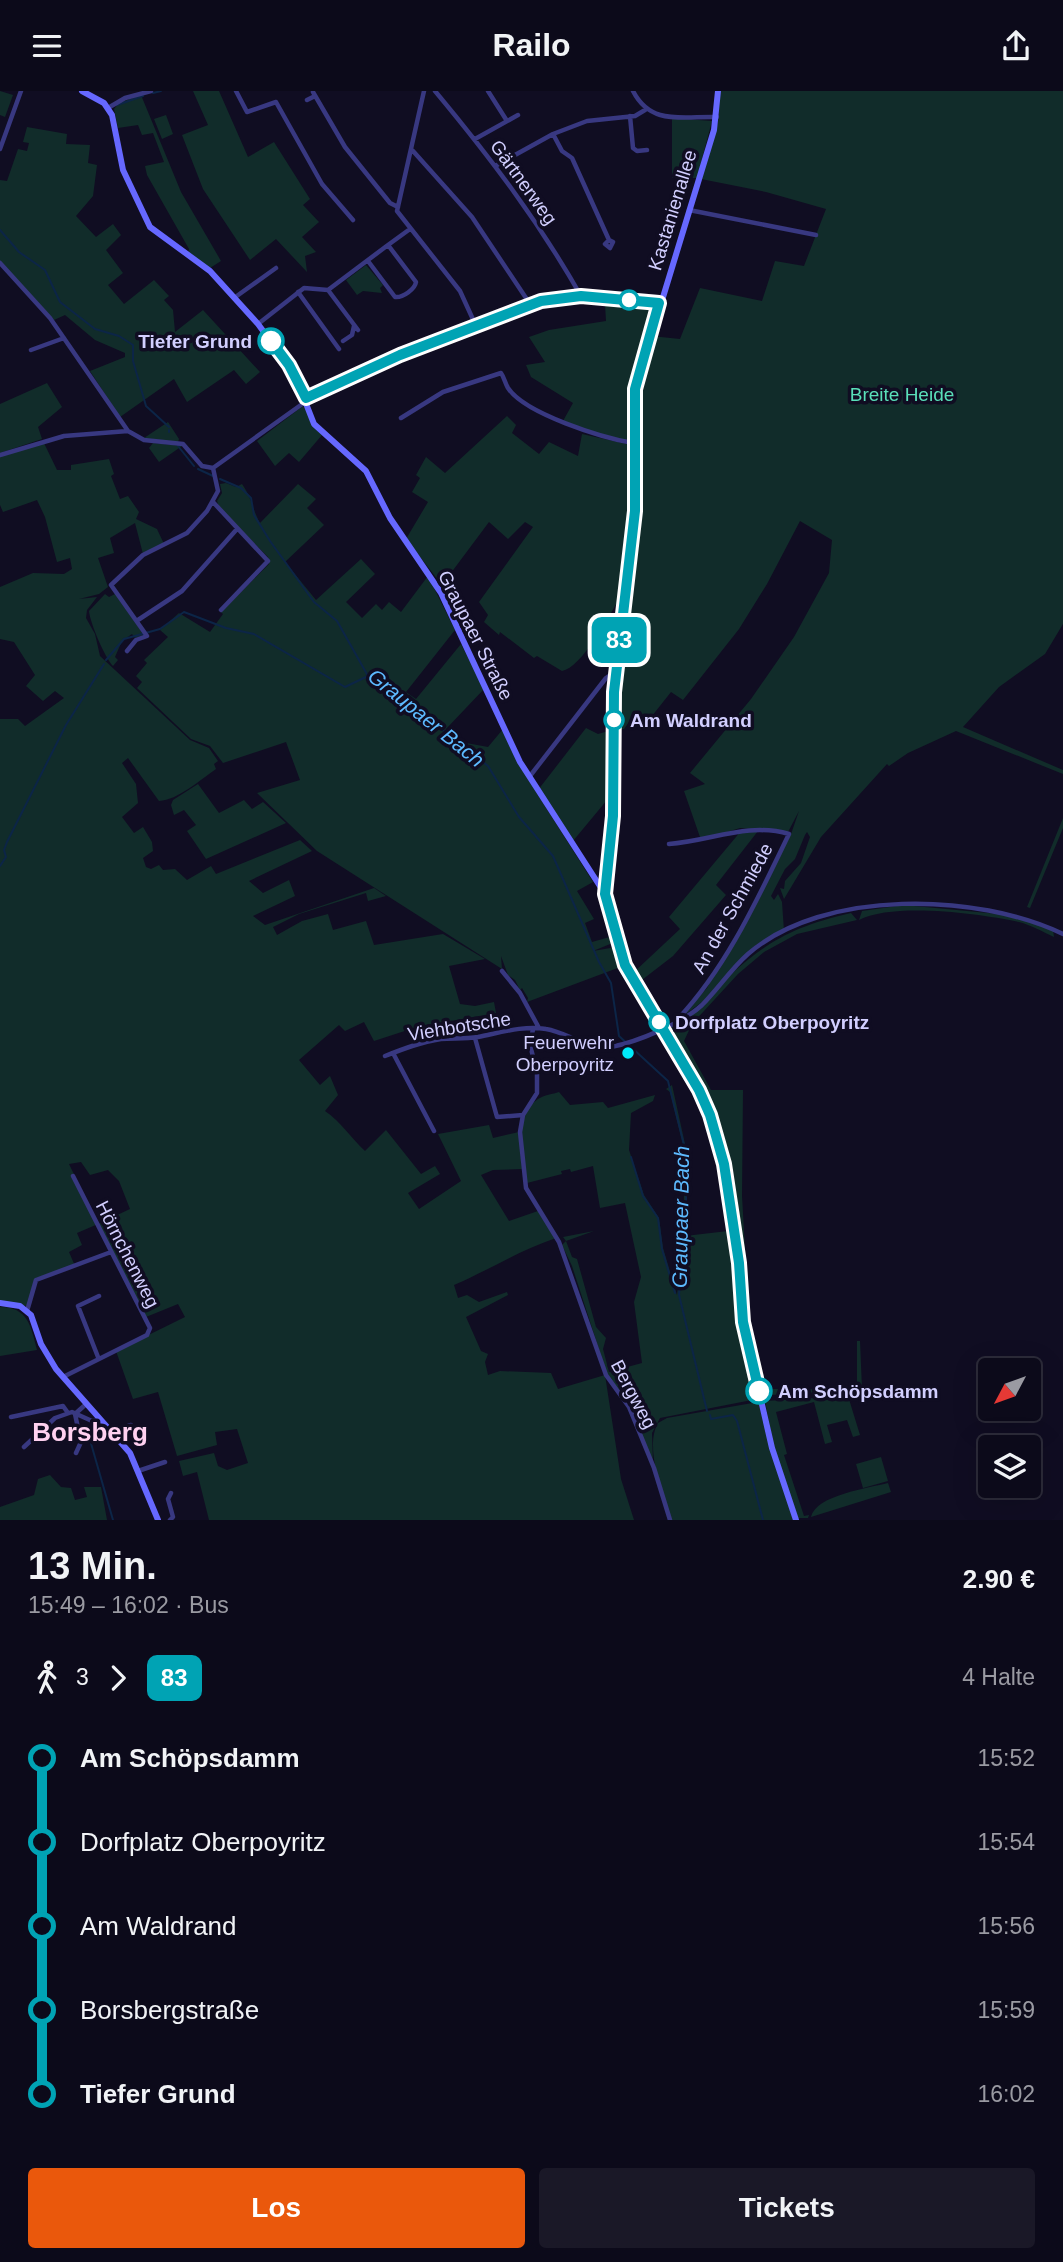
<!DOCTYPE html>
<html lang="de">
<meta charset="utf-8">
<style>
body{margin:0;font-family:Helvetica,sans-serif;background:#1a1827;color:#f1f3f6;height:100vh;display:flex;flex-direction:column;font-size:26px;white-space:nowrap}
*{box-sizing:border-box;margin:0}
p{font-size:23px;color:#9a9aa2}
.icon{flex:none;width:38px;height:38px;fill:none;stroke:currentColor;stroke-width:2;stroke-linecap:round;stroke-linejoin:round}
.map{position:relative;height:1429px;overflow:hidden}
.details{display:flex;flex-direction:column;background:#0c0a1a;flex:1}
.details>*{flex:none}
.badge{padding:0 14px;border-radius:10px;font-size:24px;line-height:46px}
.needle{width:46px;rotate:229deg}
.tools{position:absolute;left:978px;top:1267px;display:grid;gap:14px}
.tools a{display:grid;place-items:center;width:63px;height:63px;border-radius:7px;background:#0c0a1a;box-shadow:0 7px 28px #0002,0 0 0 2px #2c2b39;font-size:35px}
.map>.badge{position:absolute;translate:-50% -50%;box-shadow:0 0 0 4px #fff}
.legs{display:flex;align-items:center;gap:10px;height:77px;padding:0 28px;font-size:23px}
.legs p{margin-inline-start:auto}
.head{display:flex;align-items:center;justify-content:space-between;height:119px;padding:0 28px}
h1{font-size:38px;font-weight:800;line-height:52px}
.primary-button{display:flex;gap:14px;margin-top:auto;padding:14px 28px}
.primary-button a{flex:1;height:80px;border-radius:7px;background:#ea580c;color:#fff;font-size:28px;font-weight:800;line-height:80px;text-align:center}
.primary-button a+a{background:#1a1827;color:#f1f3f6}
ul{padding:0 28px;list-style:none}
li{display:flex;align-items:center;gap:24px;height:84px;font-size:26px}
li i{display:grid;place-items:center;width:10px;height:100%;margin:0 9px;background:currentColor}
li i::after{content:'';width:18px;height:18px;margin:-9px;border:5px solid;border-radius:50%;background:#0c0a1a}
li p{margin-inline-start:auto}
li:first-child i{background:linear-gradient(#0000 50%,currentColor 0)}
li:last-child i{background:linear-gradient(currentColor 50%,#0000 0)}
header{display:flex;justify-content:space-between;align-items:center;height:91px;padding:0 28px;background:#0c0a1a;font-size:32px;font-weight:800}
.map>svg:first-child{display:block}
.green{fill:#112c2a;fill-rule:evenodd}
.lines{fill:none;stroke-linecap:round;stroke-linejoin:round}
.stream{stroke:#0c2547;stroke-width:2}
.street{stroke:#383881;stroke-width:4.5}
.secondary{stroke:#6668ff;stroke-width:6}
.line-1-casing{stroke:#fff;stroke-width:16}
.line-1{stroke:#00a3b4;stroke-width:10}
.stop-1-dot{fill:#fff;stroke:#00a3b4;stroke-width:3.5}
.poi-dot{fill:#00eafa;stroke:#100d22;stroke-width:2.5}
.labels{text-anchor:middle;stroke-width:7;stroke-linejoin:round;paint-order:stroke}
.street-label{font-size:19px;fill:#d2cfff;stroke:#100d22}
.stop-label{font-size:19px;font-weight:bold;fill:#d2cfff;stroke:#100d22;text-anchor:start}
.park-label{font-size:19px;fill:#5adfb9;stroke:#100d22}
.poi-label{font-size:19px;fill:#d2cfff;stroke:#100d22;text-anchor:end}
.water-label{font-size:21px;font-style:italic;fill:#5dbaff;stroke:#100d22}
.district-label{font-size:26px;font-weight:bold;fill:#ffd1f0;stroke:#100d22}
</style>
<header><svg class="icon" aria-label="menu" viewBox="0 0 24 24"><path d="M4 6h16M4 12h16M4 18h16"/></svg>Railo<svg class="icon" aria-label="share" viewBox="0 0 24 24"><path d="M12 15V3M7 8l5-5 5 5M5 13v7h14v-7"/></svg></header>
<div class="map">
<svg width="1063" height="1429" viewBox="0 0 1063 1429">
<rect width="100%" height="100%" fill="#100d22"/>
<!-- green -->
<path class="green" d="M0,0L13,4L5,26L0,24Z
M193,0H219L248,66L274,51L310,108L303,114L319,131L302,146L316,161L305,165L307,181L276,148L250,169L203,98L182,44L208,34Z
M720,0H1063V533L1045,563L999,596L963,636L1063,679V683L956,640L908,662L889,675L887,673L821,746L784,808L780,797L784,798L785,790L801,772L810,746L807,741L805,744L795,768L785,778L771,805L774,809L778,803L782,811L784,840L756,854L702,911L678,929L707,897L791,743L799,720L788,741L740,737L701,749L684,700L705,693L690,682L751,608L794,546L829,482L832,449L800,430L767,493L739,538L683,609L671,601L648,630L634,624L624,638H616V602L637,420V297L651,245L680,248L700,197L762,210L775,170L804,175L826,118L766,101L701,88L718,31Z
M141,4L181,101L221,170L210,177L188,162L189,158L147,84L145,75L164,71L153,42L142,44L138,34L118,37L114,18L119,12Z
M166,24L173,43L162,48L154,28Z
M672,27L712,30L697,87H672Z
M27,36L67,43L66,53L90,54L88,72L97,74L93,105L76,125L96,146L113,133L121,144L106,159L123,182L108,194L124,213L154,189L169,205L164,209L173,219L175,241L203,219L260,281L246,293L234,279L187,311L174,288L120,326L90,280L125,266V262L95,249L65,224L54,229L0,170V89L7,90L18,58L27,60L29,52L23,51Z
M366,174L383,194L380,197L382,202L363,200L357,204L346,189Z
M611,210L646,213L653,224L633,298L631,350L583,340L563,330L573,312L531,286L526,274L545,271L529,246L549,239L606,230L605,213H611Z
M47,292L62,316L38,336L42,348L0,362V313Z
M303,315L322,344L299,371L289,362L275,375L257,350Z
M507,325L516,334L512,342L539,363L549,351L578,365L582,343L631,354L633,420L622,509L617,512C606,529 582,576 562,580L537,565L534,567L500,541L499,544L484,531L488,524L479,511L533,436L525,431L508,448L489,431L442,494L406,448L428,411L412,401L420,387L416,384L426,366L445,382Z
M168,331L179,348L178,351L144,347Z
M43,350L57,379H71V374L109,368L114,383L111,385L120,408L128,405L139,421L136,428L157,438L164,453L143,463L135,432L110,447L114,462L98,467L108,496L99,503L79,508L97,506L87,519L86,527L95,543L100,565L190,649L209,657L218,670L214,673L216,678C200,689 178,709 159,710L128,667L122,672L136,693L138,712L122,726L134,742L143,736L152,751L153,760L143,767L146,776L151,778L159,774L163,779L175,778L187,789L211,775L216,783L300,749L312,760L249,790L263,802L289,789L295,805L253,825L265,834L374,797L386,805L368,810L366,802L299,823L273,836L277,844L302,830L328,823L333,839L366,830L374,854L443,843L485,868L449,875L460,913L475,915L494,911L496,922L417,936L374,950L364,931L345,940L339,934L299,969L320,994L330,985L338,1004L325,1020C341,1031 351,1047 365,1060L386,1039L421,1083L435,1075L440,1083L408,1102L419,1118L461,1090L438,1043L489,1034L493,1047L519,1041L522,1078L493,1079L481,1084L509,1130L538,1120L556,1147C518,1160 489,1179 454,1194L458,1207L467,1204L479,1211L507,1201L508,1204L466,1226L481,1260L488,1263L485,1271L488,1284L500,1280L551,1282L558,1298L605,1284L621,1388L634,1429H209L197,1381L183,1385L179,1370L214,1362L218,1375L227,1379L248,1372L237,1338L215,1341L217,1354L177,1365L158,1301L133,1308L116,1260L185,1226L178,1213L146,1226L98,1133L77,1142L82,1154L69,1161L75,1175L36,1187L30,1213L25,1215L0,1210V628H18L25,635L64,607L55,600L43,610L26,595L35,584L14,551L0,548V496L33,482L64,483L72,478L70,467L57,471L45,426L37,409L3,421L0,414V365ZM81,1071L90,1084L108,1079L119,1090L130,1118L98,1133L69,1073Z
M153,352L182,355L159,371L149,357Z
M226,392L236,396L242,393C252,407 253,420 260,432L298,393L316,408L307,417L324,434L285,471L316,509L361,468L375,483L346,511L362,527L376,513L382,519L389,511L401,521L428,485L455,539L406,601L416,608L461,553L484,598L446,638L461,651L488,656L503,638L536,701L593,791L577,800L594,828L585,832L592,851L613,845L615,851L593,860L616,856L623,875L527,911L528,907L522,897L520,899L515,889L508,884L501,865L502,878L317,760L257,702L300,689L286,651L223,672L210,655L191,648L137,597L142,591L136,585L147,572L144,569L168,546L160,539L179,522L210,541L223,523L221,521L269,473L268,466L220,418L217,410L222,402L220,393Z
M105,503L109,506L115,503L144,544L135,547L132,543L122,550L115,566L118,569L113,575C105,567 90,532 89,520Z
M586,637L598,643L612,639V703L573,750L538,699Z
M198,693L219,722L244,709L252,718L263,711L286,732L206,768L187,740L196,734L184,719L174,724L171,714L173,709Z
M1063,727V737L1030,817L1027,816Z
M741,740H758L716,794L726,804L673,865L638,892L633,882L680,838L669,826Z
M904,814L1009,824L1053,839L1054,846C1043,841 1031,834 1019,831C980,823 895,811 859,829L862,820Z
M851,822L857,829L797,843L764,861L738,883L692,933L684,950L711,999H743L742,1105L749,1226L767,1298H857V1250H860L862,1298L859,1301L768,1304L762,1302L745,1230L742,1174L724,1061L707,1011L668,941C676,931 688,926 697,917C750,863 776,839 851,822Z
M672,994L687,1062L685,1145L728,1140V1130H731L757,1308L660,1327L652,1342L653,1372L630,1315L607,1283L572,1175L562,1154L566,1150L563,1146L594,1140L566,1150L572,1166L577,1168L596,1236L606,1247L603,1258L609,1281L642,1272L634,1211L641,1186L625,1112L600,1117L593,1075L571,1081L570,1078L561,1080L562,1083L527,1092C524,1067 512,1025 538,1008C544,1004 553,1003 559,1001L570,1014L603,1011L608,1017L655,1004L653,1010L631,1022L629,1059L644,1104L659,1127L663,1157L677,1204L683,1145L685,1062L670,1001L666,998Z
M0,1216C28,1216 31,1235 37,1259L0,1265Z
M848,1305L860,1344L853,1346L847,1329L827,1334L832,1351L825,1353L814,1311L776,1321L787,1363L784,1364L804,1425L809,1424L808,1427H798L774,1357L765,1310Z
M758,1311L793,1429H671C663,1404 644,1356 658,1332L667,1327Z
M881,1366L888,1390L863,1397L856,1373Z
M50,1384L61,1396L71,1397L75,1409L87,1406L84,1396H101L107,1429H0V1416L34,1404L38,1388Z
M888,1392L891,1401L811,1426C816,1404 869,1397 888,1392Z"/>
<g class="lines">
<!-- stream -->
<path class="stream" d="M153,2L161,0
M117,14L143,5
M0,139L19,161L45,179L60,211L95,238L119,245L133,254V270L146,315L169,336
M169,339V341
M178,355L194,375
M198,378L213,385
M220,388L241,397L251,407L254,424L270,450L314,511L337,530L368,585L418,619L488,675L519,726L553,765L599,871L611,892L619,945L668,990L686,1062V1115L679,1204L707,1320
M106,569L124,548L160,538L184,521L226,537L254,543L345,596L368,585
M0,775L6,766L4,759L7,751L66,634L104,573
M631,1066L643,1105L658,1127L662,1158L675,1202
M710,1324L711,1328L733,1324L737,1330L763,1429
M90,1349L113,1429"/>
<!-- street -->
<path class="street" d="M236,0L247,21L276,11L322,93L353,129
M424,0L397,120L460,200L476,235
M435,0C490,66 539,131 581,205
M488,0L507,30
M633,0C651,35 682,25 717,26
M313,1L345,56L390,112L398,116
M307,9L315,5
M108,17L125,7L151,0
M630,25L633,57L637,60L647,59
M475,48L518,24
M0,58L21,0
M413,60L472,126L530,213
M497,74L553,43
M689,119L816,144
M609,149L605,153L610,157L613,151L609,149L572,67L562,60L553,43L587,30L635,25L645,19
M368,170L395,206C403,207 415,198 416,191L388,154L410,138
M0,172L50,227L128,340L144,349L183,353L202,375L213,377
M328,199L358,239
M298,201L339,258
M234,207L276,177
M258,233L304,197L328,199L388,154
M343,250L352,244L354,235
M31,259L64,247
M306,307L400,264L541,210L581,205L659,213
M401,327L443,301L501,282C504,286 505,292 508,297C525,323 603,347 633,352
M0,364L64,345L128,340
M213,377L305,311
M213,411L268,470L221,519
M138,529L182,500L237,438
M127,560L136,549L147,545L111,494L143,464L187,442L207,420L218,400L213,377
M530,685L606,587L616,580
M669,753C711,750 747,731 789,743C758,807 726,878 676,930
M502,880L520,902L539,937
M533,938L530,954L537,981V1002L523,1024L520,1041L526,1097L559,1151L606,1284L629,1316L654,1377L670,1429
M475,947L497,1026L523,1024
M393,962L434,1040
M385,965C403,958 421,951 441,948C453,947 465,948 478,946C499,942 524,934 546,938C567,941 589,960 611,956C637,951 683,932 702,914C718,898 731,878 748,863C824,797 978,802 1063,843
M27,1220L36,1189L111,1161
M98,1266L78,1215L99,1205
M63,1286L147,1244L150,1237L73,1085
M75,1323L81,1351L76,1362
M75,1323L85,1314
M11,1326L63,1315L68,1322
M113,1340L131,1334
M24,1356L55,1327L72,1321L92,1330L100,1329
M138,1380L165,1371
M170,1429L173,1426L168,1408L171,1402"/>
<!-- secondary -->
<path class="secondary" d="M82,0L104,12L112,24L123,79L150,136L210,180L258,233L294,282L314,333L366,380L390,427L441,502L520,671L605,803
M718,0L714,39L635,298V420L614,601L613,725L605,803L625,874L699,999L720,1057L739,1172L743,1231L772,1357L796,1429
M0,1212L20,1215L31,1224L41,1253L56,1278L130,1362L158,1429"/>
</g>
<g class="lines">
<!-- line-1 casing -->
<g class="line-1-casing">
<path id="line-1" d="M271,250L289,274L306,307L400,264L541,210L581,205L659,212L635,298V420L614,601L613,725L605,803L625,874L699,999L710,1024L724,1073L739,1172L743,1231L759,1300"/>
</g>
<!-- line-1 -->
<use href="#line-1" class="line-1"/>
</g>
<!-- markers -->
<g class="stop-1-dot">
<circle cx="629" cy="209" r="9"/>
<circle cx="271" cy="250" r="12"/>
<circle cx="614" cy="629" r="9"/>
<circle cx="659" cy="931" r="9"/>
<circle cx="759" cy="1300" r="12"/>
</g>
<circle class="poi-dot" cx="628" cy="962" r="7"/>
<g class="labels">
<!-- street labels -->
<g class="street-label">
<text transform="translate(524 91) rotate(54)" y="7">Gärtnerweg</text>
<text transform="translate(672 119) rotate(-73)" y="7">Kastanienallee</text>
<text transform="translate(476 544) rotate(63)" y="7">Graupaer Straße</text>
<text transform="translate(732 817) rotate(-61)" y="7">An der Schmiede</text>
<text transform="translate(459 935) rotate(-9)" y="7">Viehbotsche</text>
<text transform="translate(128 1163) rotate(63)" y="7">Hörnchenweg</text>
<text transform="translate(634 1303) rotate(62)" y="7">Bergweg</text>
</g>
<!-- stop labels -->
<g class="stop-label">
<text x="252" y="257" text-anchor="end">Tiefer Grund</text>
<text x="630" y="636">Am Waldrand</text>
<text x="675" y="938">Dorfplatz Oberpoyritz</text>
<text x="778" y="1307">Am Schöpsdamm</text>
</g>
<!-- park labels -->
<g class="park-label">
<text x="902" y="310">Breite Heide</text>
</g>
<!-- poi labels -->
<g class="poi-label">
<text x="614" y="958">Feuerwehr<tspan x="614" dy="22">Oberpoyritz</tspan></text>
</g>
<!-- water labels -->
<g class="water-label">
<text transform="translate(426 627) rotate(39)" y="7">Graupaer Bach</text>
<text transform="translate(681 1126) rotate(-89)" y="7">Graupaer Bach</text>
</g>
<!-- district labels -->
<g class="district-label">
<text x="90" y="1350">Borsberg</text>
</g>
</g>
</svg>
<div class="tools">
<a><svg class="needle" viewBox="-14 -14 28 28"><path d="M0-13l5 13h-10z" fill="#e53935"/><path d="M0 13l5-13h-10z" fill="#9a9aa2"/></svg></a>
<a><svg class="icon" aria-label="layers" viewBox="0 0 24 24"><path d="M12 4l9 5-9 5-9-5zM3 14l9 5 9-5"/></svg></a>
</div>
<b class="badge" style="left:619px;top:549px;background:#00a3b4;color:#fff">83</b>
</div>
<section class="details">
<div class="head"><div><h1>13 Min.</h1><p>15:49 – 16:02 · Bus</p></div><b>2.90 €</b></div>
<div class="legs"><svg class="icon" aria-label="walk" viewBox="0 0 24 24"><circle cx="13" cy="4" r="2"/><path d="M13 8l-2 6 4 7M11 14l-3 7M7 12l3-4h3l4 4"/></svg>3<svg class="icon" aria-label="forward" viewBox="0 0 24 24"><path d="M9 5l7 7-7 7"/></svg><b class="badge" style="background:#00a3b4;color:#fff">83</b><p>4 Halte</p></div>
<ul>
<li><i style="color:#00a3b4"></i><b>Am Schöpsdamm</b><p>15:52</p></li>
<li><i style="color:#00a3b4"></i><span>Dorfplatz Oberpoyritz</span><p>15:54</p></li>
<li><i style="color:#00a3b4"></i><span>Am Waldrand</span><p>15:56</p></li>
<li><i style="color:#00a3b4"></i><span>Borsbergstraße</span><p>15:59</p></li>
<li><i style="color:#00a3b4"></i><b>Tiefer Grund</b><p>16:02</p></li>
</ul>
<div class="primary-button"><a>Los</a><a>Tickets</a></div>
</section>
